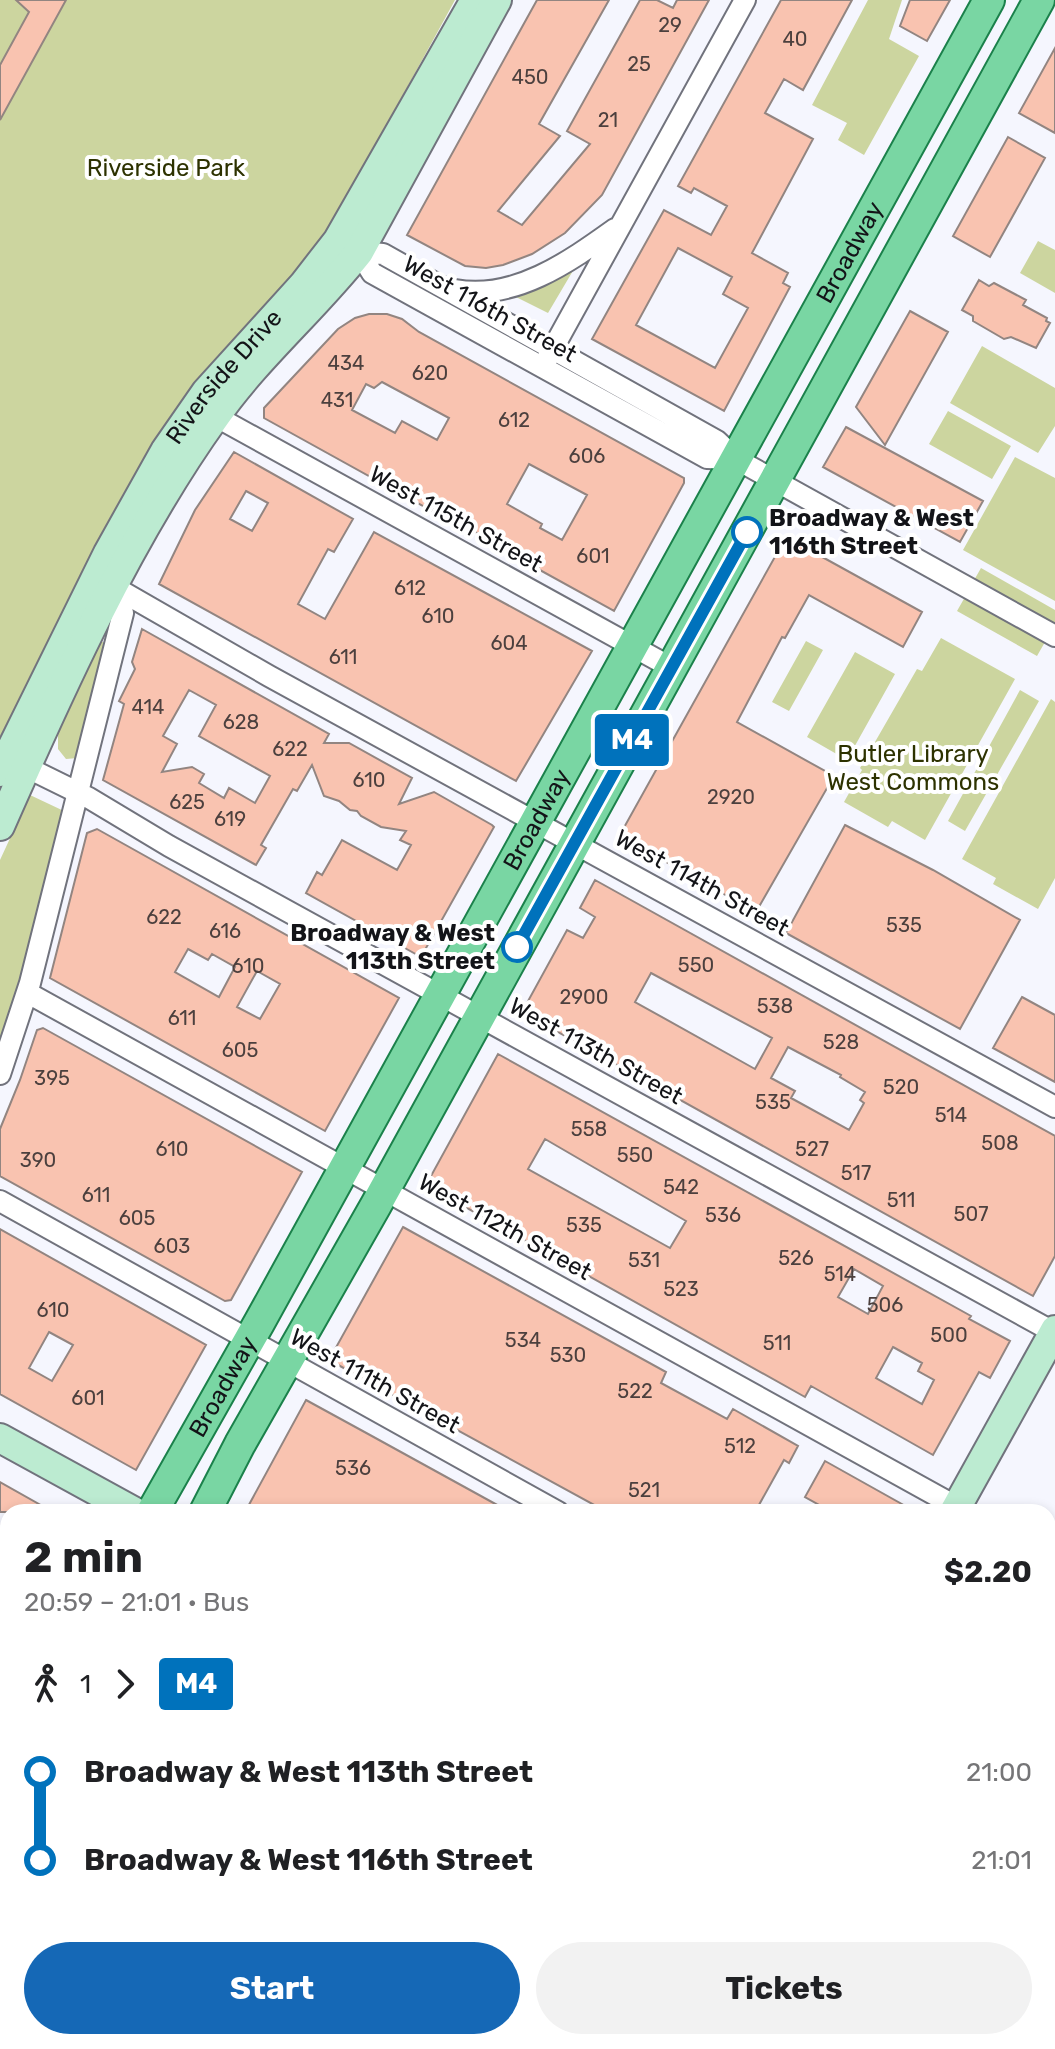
<!DOCTYPE html>
<meta charset="utf-8">
<style>
body{margin:0;font-family:Rubik,sans-serif;background:#f2f2f2;color:#202124;height:100vh;display:flex;flex-direction:column;font-size:30px;white-space:nowrap}
*{box-sizing:border-box;margin:0}
p{font-size:26px;color:#757577}
.icon{flex:none;width:44px;height:44px;fill:none;stroke:currentColor;stroke-width:2;stroke-linecap:round;stroke-linejoin:round}
.map{position:relative;flex:1;overflow:hidden}
.side{position:absolute;left:0px;top:1504px;width:1056px;height:546px;display:flex;flex-direction:column;background:#fff;border-radius:24px 24px 0 0;box-shadow:0 4px 12px #0003}
.side>*{flex:none}
.badge{padding:0 16px;border-radius:6px;font-size:28px;line-height:52px}
.map>.badge{position:absolute;translate:-50% -50%;box-shadow:0 0 0 4px #fff}
.legs{display:flex;align-items:center;gap:12px;height:88px;padding:0 24px;font-size:26px}
.legs p{margin-inline-start:auto}
.summary{display:flex;align-items:center;justify-content:space-between;height:136px;padding:0 24px}
h1{font-size:44px;font-weight:700;line-height:60px}
.button{display:flex;gap:16px;margin-top:auto;padding:16px 24px}
.button a{flex:1;height:92px;border-radius:48px;background:#1568b6;color:#fff;font-size:32px;font-weight:700;line-height:92px;text-align:center}
.button a+a{background:#f2f2f2;color:#202124}
ul{padding:0 24px;list-style:none}
li{display:flex;align-items:center;gap:28px;height:88px;font-size:30px}
li i{display:grid;place-items:center;width:12px;height:100%;margin:0 10px;background:currentColor}
li i::after{content:'';width:20px;height:20px;margin:-10px;border:6px solid;border-radius:50%;background:#fff}
li p{margin-inline-start:auto}
li:first-child i{background:linear-gradient(#0000 50%,currentColor 0)}
li:last-child i{background:linear-gradient(currentColor 50%,#0000 0)}
.map>svg:first-child{display:block}
.green{fill:#ccd59f}
.building{fill:#f9c3b0;stroke:#928581;stroke-width:2;fill-rule:evenodd}
.lines{fill:none;stroke-linecap:round;stroke-linejoin:round}
.street-casing{stroke:#71737d;stroke-width:24}
.secondary-casing{stroke:#71737d;stroke-width:32}
.primary-casing{stroke:#1b814b;stroke-width:34}
.street{stroke:#fff;stroke-width:20}
.secondary{stroke:#bcebd1;stroke-width:28}
.primary{stroke:#79d6a3;stroke-width:30}
.line-1-casing{stroke:#fff;stroke-width:18}
.line-1{stroke:#0072bc;stroke-width:12}
.stop-1-dot{fill:#fff;stroke:#0072bc;stroke-width:4}
.labels{text-anchor:middle;stroke-width:8;stroke-linejoin:round;paint-order:stroke}
.number-label{font-size:20px;fill:#4c403e}
.park-label{font-size:24px;fill:#2d3200;stroke:#fff}
.street-label{font-size:24px;fill:#131418;stroke:#fff}
.stop-label{font-size:24px;font-weight:bold;fill:#131418;stroke:#fff;text-anchor:start}
</style>
<div class="map">
<svg width="1055" height="2049" viewBox="0 0 1055 2049">
<rect width="100%" height="100%" fill="#f5f6fe"/>
<!-- green -->
<path class="green" d="M0,0H455L334,221L307,259L198,381L145,456L96,543L0,737Z
M868,0H902L889,39L919,56L864,155L838,140L847,123L812,105Z
M1038,241L1055,250V293L1020,273Z
M572,267L574,269L548,313L516,297V294Z
M982,346L1055,388V426L1038,453L950,403Z
M948,411L1011,446L992,479L929,444Z
M1015,457L1055,478V601L963,550Z
M981,568L1055,610V625L973,582Z
M965,597L1045,642L1037,656L957,611Z
M941,638L1015,679L925,840L892,821L888,827L844,802L862,770L860,768L917,669L922,671Z
M101,641L108,645L78,758L66,759L58,749V734Z
M806,641L823,650L789,711L772,702Z
M855,652L895,674L847,760L807,737Z
M1020,690L1039,701L965,831L948,821Z
M1051,699L1055,702V878L1038,909L993,884L996,878L962,859Z
M30,795L66,812L0,1062V860Z
M1048,1721L1055,1726V1876L1048,1872Z"/>
<!-- building -->
<path class="building" d="M16,0H66L0,120V65L29,12Z
M537,0H609L539,124L560,136L498,211L522,225L590,144L567,131L640,0H657L673,8L677,0H709L602,195L565,233L532,254L503,265L486,268L465,266L407,235Z
M781,0H852L803,90L784,79L765,113L813,139L752,253L788,273L783,283L790,287L724,411L592,339L664,210L711,235L727,206L694,188L691,193L678,186ZM678,248L732,277L723,294L748,308L715,368L636,325Z
M910,0H950L927,41L900,26Z
M1055,48V133L1019,113Z
M1008,137L1045,158L990,257L953,236Z
M979,280L989,286L994,283L1026,300L1023,305L1047,318L1046,321L1050,323L1036,348L1011,337L1004,339L973,321V316L962,310Z
M910,311L948,332L885,445L856,407Z
M369,314H387L402,319L419,332L684,478V483L614,611L538,569L539,567L505,548L433,509L432,511L264,418V408L338,329L355,318ZM382,382L449,418L437,440L402,421L395,433L352,410L366,384L374,388ZM529,464L587,495L562,540L540,528L542,524L507,504Z
M846,427L983,501L960,542L823,467Z
M234,452L353,519L334,552L328,549L298,604L325,619L374,532L592,651L516,781L159,584L195,510ZM246,491L268,503L252,531L230,519Z
M786,537L922,612L903,647L809,595L785,638L782,637L737,722L834,776L756,912L657,857L655,861L617,840Z
M142,629L329,734L324,743H349L412,778L399,804L434,792L492,825L494,827L421,957L306,893L317,872L322,875L342,840L397,870L411,845L400,840L406,831L381,827L361,816L357,811L350,810L339,801L324,796L312,765L297,791L293,789L261,845L266,848L256,865L103,780L124,704L119,701L135,669L132,662ZM189,690L216,705L199,736L270,776L255,803L229,788L224,798L199,783L204,774L192,767L162,772L177,744L163,736Z
M845,825L933,870L1020,920L960,1029L786,933Z
M97,829L399,998L325,1131L50,978L87,833ZM188,949L208,960L212,954L235,967L219,997L175,972ZM257,971L280,984L260,1019L237,1007Z
M595,880L1055,1136V1256L1033,1296L522,1012L567,930L583,938L595,917L580,908ZM651,973L772,1038L755,1069L635,1002ZM788,1047L841,1075L840,1077L865,1092L860,1100L864,1103L849,1130L791,1098L795,1091L771,1078Z
M1022,997L1055,1015V1082L993,1048Z
M43,1028L302,1172L231,1300L225,1301L0,1176V1129L20,1080L37,1030Z
M498,1054L971,1316L969,1319L1010,1341L990,1378L979,1372L933,1455L811,1386L805,1397L426,1185ZM545,1139L686,1221L670,1248L528,1169ZM854,1269L883,1286L868,1314L838,1297ZM893,1347L922,1363L918,1371L934,1380L922,1404L876,1378Z
M403,1227L666,1372L661,1383L727,1419L733,1409L798,1446L789,1463L784,1460L755,1512H607L329,1360Z
M0,1229L206,1345L136,1470L0,1394ZM49,1332L73,1345L52,1381L29,1368Z
M306,1400L370,1435L510,1512H245Z
M825,1461L916,1512H832L805,1497Z
M0,1482L53,1512H0Z"/>
<g class="lines">
<!-- street casing -->
<g class="street-casing">
<path id="street" d="M359,252L383,254L717,441L736,459L1055,636
M359,252L372,273L707,458L736,459
M455,290C514,301 569,262 615,229
M546,361L745,0
M215,416L672,668
M114,587L269,676L1055,1107
M28,768L89,798L169,846L1055,1333
M28,993L957,1507
M0,1074L30,983L123,613L114,587
M0,1201L558,1512
M0,1655L8,1660
M289,2042L301,2049
M701,2042L714,2049"/>
</g>
<!-- secondary casing -->
<g class="secondary-casing">
<g id="secondary">
<path id="s1" d="M0,772L108,553L165,451L206,392L303,285L338,240L475,0"/>
<path d="M0,826C60,690 128,538 215,417C257,357 314,309 359,252L497,0"/>
<path d="M0,1438L135,1512"/>
<path d="M954,1512L1055,1330"/>
<path d="M1048,2019L1055,2023"/>
</g>
</g>
<!-- primary casing -->
<g class="primary-casing">
<g id="primary">
<path id="s2" d="M152,1512L259,1323L989,0"/>
<path d="M205,1512L240,1444L376,1205L1039,0"/>
<path d="M0,1789L8,1774"/>
<path d="M0,1901L8,1874"/>
<path d="M663,2049L667,2042"/>
</g>
</g>
<!-- street -->
<use href="#street" class="street"/>
<!-- secondary -->
<use href="#secondary" class="secondary"/>
<!-- primary -->
<use href="#primary" class="primary"/>
</g>
<g class="lines">
<!-- line-1 casing -->
<g class="line-1-casing">
<path id="line-1" d="M517,947L747,532"/>
</g>
<!-- line-1 -->
<use href="#line-1" class="line-1"/>
</g>
<!-- markers -->
<g class="stop-1-dot">
<circle cx="747" cy="532" r="14"/>
<circle cx="517" cy="947" r="14"/>
</g>
<g class="labels">
<!-- number labels -->
<g class="number-label">
<text x="670" y="32">29</text>
<text x="795" y="46">40</text>
<text x="639" y="71">25</text>
<text x="530" y="84">450</text>
<text x="608" y="127">21</text>
<text x="346" y="370">434</text>
<text x="430" y="380">620</text>
<text x="337" y="407">431</text>
<text x="514" y="427">612</text>
<text x="587" y="463">606</text>
<text x="593" y="563">601</text>
<text x="410" y="595">612</text>
<text x="438" y="623">610</text>
<text x="509" y="650">604</text>
<text x="343" y="664">611</text>
<text x="148" y="714">414</text>
<text x="241" y="729">628</text>
<text x="290" y="756">622</text>
<text x="369" y="787">610</text>
<text x="731" y="804">2920</text>
<text x="187" y="809">625</text>
<text x="230" y="826">619</text>
<text x="164" y="924">622</text>
<text x="904" y="932">535</text>
<text x="225" y="938">616</text>
<text x="696" y="972">550</text>
<text x="248" y="973">610</text>
<text x="584" y="1004">2900</text>
<text x="775" y="1013">538</text>
<text x="182" y="1025">611</text>
<text x="841" y="1049">528</text>
<text x="240" y="1057">605</text>
<text x="52" y="1085">395</text>
<text x="901" y="1094">520</text>
<text x="773" y="1109">535</text>
<text x="951" y="1122">514</text>
<text x="589" y="1136">558</text>
<text x="1000" y="1150">508</text>
<text x="172" y="1156">610</text>
<text x="812" y="1156">527</text>
<text x="635" y="1162">550</text>
<text x="38" y="1167">390</text>
<text x="856" y="1180">517</text>
<text x="681" y="1194">542</text>
<text x="96" y="1202">611</text>
<text x="901" y="1207">511</text>
<text x="971" y="1221">507</text>
<text x="723" y="1222">536</text>
<text x="137" y="1225">605</text>
<text x="584" y="1232">535</text>
<text x="172" y="1253">603</text>
<text x="796" y="1265">526</text>
<text x="644" y="1267">531</text>
<text x="840" y="1281">514</text>
<text x="681" y="1296">523</text>
<text x="885" y="1312">506</text>
<text x="53" y="1317">610</text>
<text x="949" y="1342">500</text>
<text x="523" y="1347">534</text>
<text x="777" y="1350">511</text>
<text x="568" y="1362">530</text>
<text x="635" y="1398">522</text>
<text x="88" y="1405">601</text>
<text x="740" y="1453">512</text>
<text x="353" y="1475">536</text>
<text x="644" y="1497">521</text>
</g>
<!-- park labels -->
<g class="park-label">
<text x="166" y="176">Riverside Park</text>
<text x="913" y="762">Butler Library<tspan x="913" dy="28">West Commons</tspan></text>
</g>
<!-- street labels -->
<g class="street-label">
<text dy="8" stroke="none"><textPath href="#s2" startOffset="1440">Broadway</textPath></text>
<text transform="translate(490 309) rotate(29)" y="8">West 116th Street</text>
<text dy="8" stroke="none"><textPath href="#s1" startOffset="456">Riverside Drive</textPath></text>
<text transform="translate(456 519) rotate(29)" y="8">West 115th Street</text>
<text dy="8" stroke="none"><textPath href="#s2" startOffset="792">Broadway</textPath></text>
<text transform="translate(702 883) rotate(29)" y="8">West 114th Street</text>
<text transform="translate(596 1051) rotate(29)" y="8">West 113th Street</text>
<text transform="translate(505 1227) rotate(29)" y="8">West 112th Street</text>
<text transform="translate(375 1381) rotate(29)" y="8">West 111th Street</text>
<text dy="8" stroke="none"><textPath href="#s2" startOffset="144">Broadway</textPath></text>
</g>
<!-- stop labels -->
<g class="stop-label">
<text x="769" y="526">Broadway &amp; West<tspan x="769" dy="28">116th Street</tspan></text>
<text x="495" y="941" text-anchor="end">Broadway &amp; West<tspan x="495" dy="28">113th Street</tspan></text>
</g>
</g>
</svg>
<b class="badge" style="left:632px;top:740px;background:#0072bc;color:#fff">M4</b>
<section class="side">
<div class="summary"><div><h1>2 min</h1><p>20:59 – 21:01 · Bus</p></div><b>$2.20</b></div>
<div class="legs"><svg class="icon" aria-label="walk" viewBox="0 0 24 24"><circle cx="13" cy="4" r="2"/><path d="M13 8l-2 6 4 7M11 14l-3 7M7 12l3-4h3l4 4"/></svg>1<svg class="icon" aria-label="forward" viewBox="0 0 24 24"><path d="M9 5l7 7-7 7"/></svg><b class="badge" style="background:#0072bc;color:#fff">M4</b></div>
<ul>
<li><i style="color:#0072bc"></i><b>Broadway &amp; West 113th Street</b><p>21:00</p></li>
<li><i style="color:#0072bc"></i><b>Broadway &amp; West 116th Street</b><p>21:01</p></li>
</ul>
<div class="button"><a>Start</a><a>Tickets</a></div>
</section>
</div>
